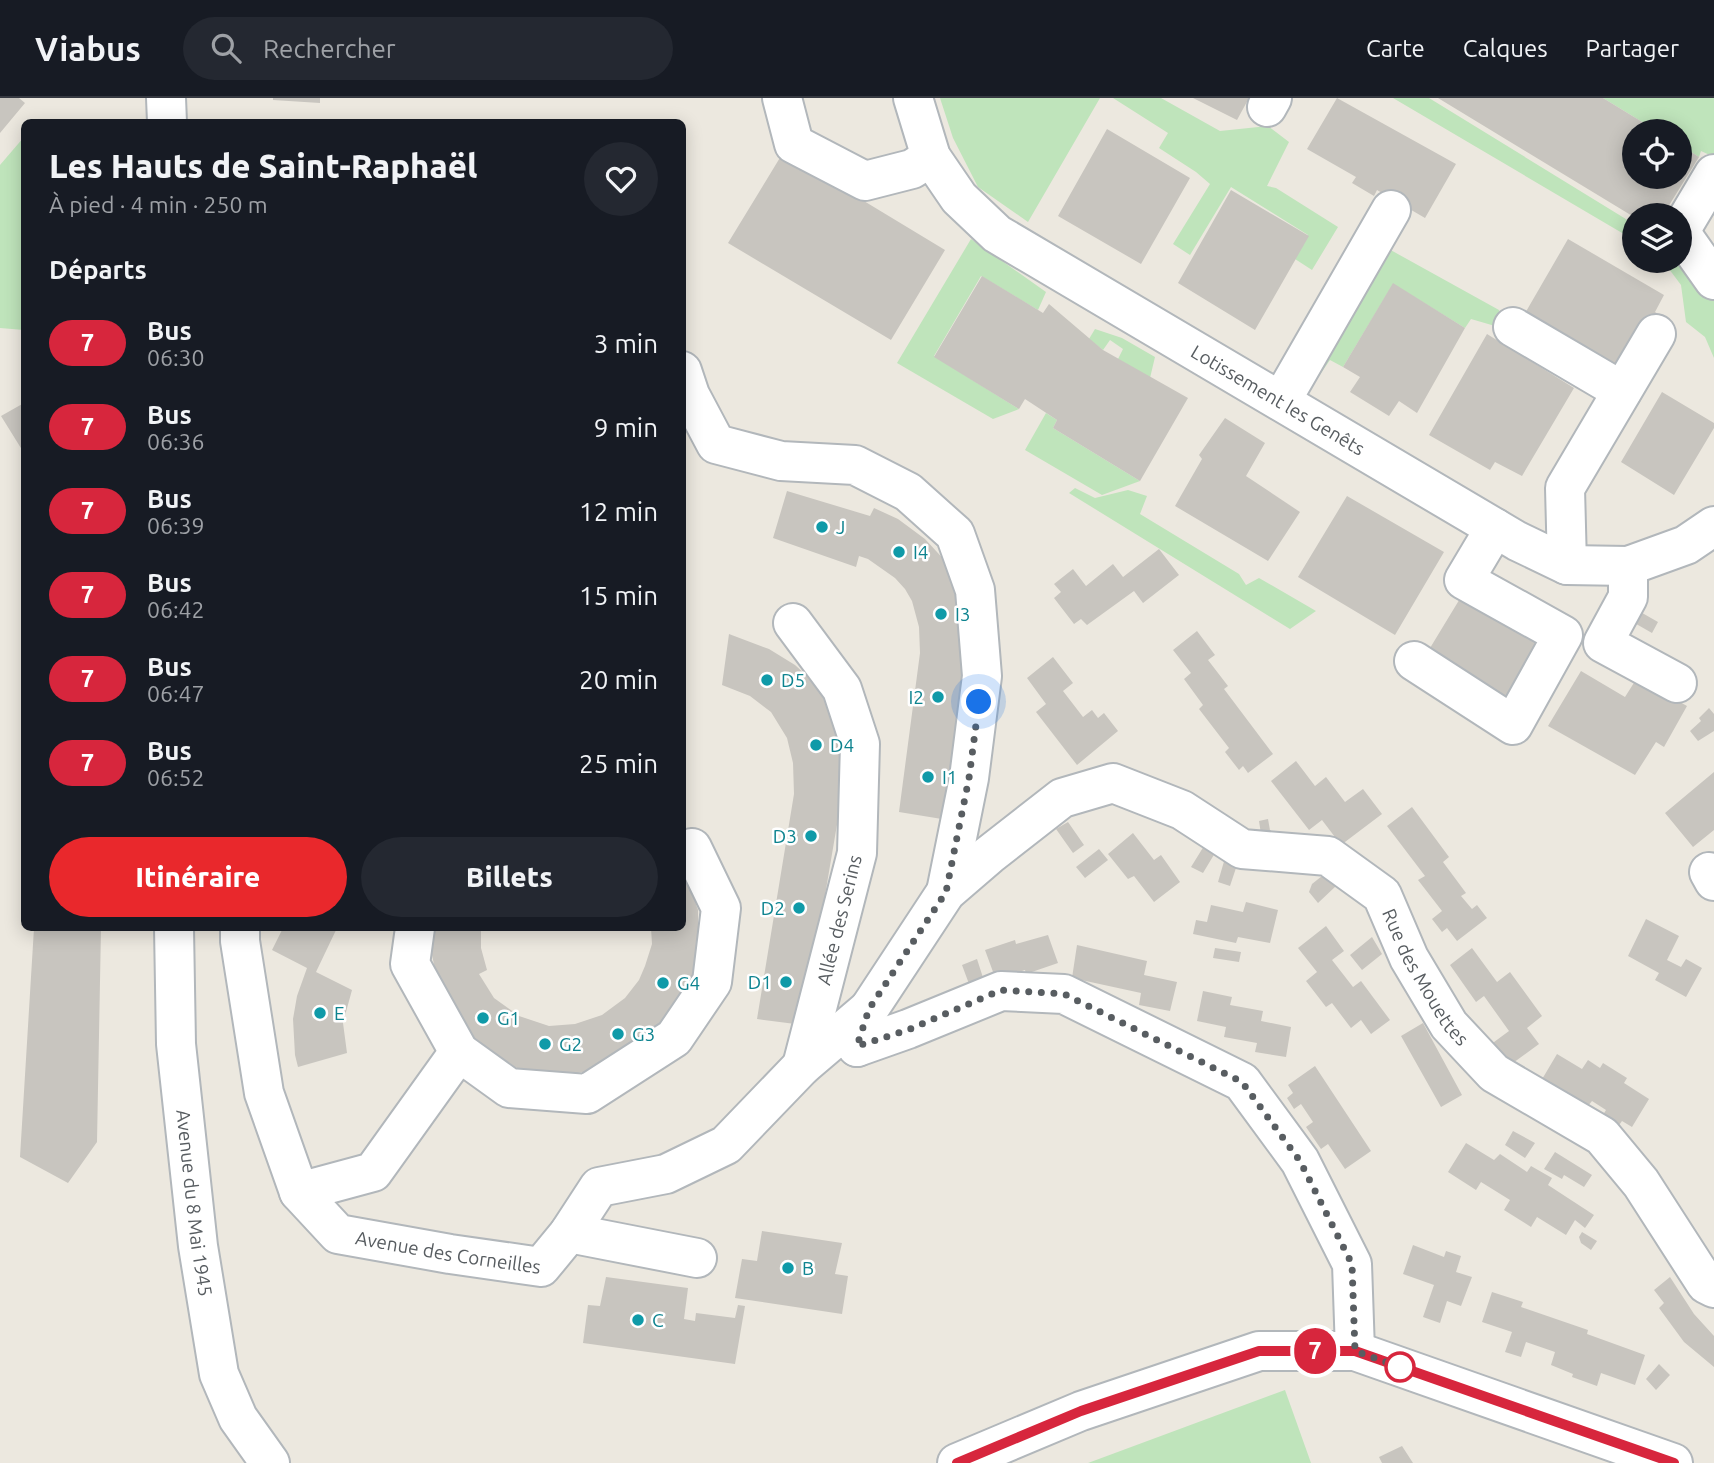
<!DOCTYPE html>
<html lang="fr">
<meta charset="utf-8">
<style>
body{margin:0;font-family:Ubuntu,sans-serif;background:#242831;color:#f1f3f6;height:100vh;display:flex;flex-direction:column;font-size:26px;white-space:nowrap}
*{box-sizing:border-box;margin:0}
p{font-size:23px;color:#9ea1a6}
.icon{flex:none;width:38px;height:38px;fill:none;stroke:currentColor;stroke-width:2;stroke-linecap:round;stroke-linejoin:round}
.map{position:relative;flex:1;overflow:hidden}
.drawer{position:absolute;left:21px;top:21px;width:665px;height:812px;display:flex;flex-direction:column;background:#171b24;border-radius:10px;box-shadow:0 4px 18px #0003}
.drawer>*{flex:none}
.badge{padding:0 14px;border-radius:23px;font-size:24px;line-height:46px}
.tools{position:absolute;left:1622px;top:21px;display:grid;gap:14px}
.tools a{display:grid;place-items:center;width:70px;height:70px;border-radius:50%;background:#171b24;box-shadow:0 4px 18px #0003;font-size:35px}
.you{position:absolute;width:35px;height:35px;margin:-18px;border:5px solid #fff;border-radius:50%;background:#1a73e8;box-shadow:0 0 0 10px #1a73e833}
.map>.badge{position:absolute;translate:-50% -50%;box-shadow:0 0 0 4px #fff}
h2{padding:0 28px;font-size:26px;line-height:63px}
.round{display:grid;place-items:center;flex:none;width:74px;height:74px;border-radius:37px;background:#242831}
.summary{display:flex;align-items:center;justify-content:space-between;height:119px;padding:0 28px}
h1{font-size:33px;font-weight:800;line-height:52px}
.primary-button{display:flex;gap:14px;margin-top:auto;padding:14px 28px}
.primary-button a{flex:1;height:80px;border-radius:42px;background:#e9282c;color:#fff;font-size:28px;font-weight:800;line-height:80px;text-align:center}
.primary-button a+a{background:#242831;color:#f1f3f6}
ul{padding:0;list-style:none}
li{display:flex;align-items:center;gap:21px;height:84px;padding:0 28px}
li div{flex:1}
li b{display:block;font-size:26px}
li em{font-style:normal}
li .badge{min-width:77px;font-weight:700;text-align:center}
header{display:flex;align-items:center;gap:42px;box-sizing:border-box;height:98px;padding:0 35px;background:#171b24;border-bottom:2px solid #363941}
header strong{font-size:33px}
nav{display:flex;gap:38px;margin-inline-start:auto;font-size:24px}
.search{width:490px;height:63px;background:#242831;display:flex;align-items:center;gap:18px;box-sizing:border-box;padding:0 24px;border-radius:38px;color:#9ea1a6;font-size:26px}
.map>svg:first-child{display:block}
.green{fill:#bfe4bb}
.building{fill:#c8c5bf}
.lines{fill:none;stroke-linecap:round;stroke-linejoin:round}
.minor-casing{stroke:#b2b7bb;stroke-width:42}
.minor{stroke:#fff;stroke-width:38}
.line-casing{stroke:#fff;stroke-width:16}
.line{stroke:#d7263d;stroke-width:10}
.walk{stroke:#585d61;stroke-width:7;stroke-dasharray:0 12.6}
.culture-dot{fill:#0f9aa8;stroke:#fff;stroke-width:2.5}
.stop-dot{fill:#fff;stroke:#d7263d;stroke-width:3.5}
.labels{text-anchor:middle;stroke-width:5;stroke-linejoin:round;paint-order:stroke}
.street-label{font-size:19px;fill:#585d61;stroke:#fff}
.culture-label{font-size:19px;fill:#0d838f;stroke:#fff;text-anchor:start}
</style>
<header>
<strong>Viabus</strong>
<div class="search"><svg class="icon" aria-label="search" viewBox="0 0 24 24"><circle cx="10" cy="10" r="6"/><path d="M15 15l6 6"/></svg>Rechercher</div>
<nav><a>Carte</a><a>Calques</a><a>Partager</a></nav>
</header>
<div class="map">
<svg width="1714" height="1365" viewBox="0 0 1714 1365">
<rect width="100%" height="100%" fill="#ece8df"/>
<!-- green -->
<path class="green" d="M940,0H1100L1028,124L978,89L953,40Z
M1113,0H1161L1220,33L1268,28L1289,44L1267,88L1276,90L1338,129L1312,172L1295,161L1308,137L1231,89L1190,157L1173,146L1210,86L1196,74L1159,50L1168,35Z
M1393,0H1429L1634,126V142Z
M1603,0H1714V59L1701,53L1699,59L1680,47V33H1657Z
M24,39V232L0,230V67Z
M971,141L1046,194L1038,212L981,178L934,258L1019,311L993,321L897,265Z
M1387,150L1499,212L1502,221L1495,228L1471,221L1465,230L1393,186L1343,269L1330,262L1312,288L1308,286Z
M1663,163H1680L1714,194V260L1705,239L1686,224L1681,187Z
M1095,231L1122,240L1155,259L1150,280L1118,261L1123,251L1110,242L1103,252L1089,241Z
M1046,315L1057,322L1053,330L1140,383L1102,397L1025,352Z
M1075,390L1095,400L1128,392L1147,398L1140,416L1239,476L1246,487L1259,480L1316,513L1290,531L1069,395Z
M1285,1292L1311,1365H1088Z"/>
<!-- building -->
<path class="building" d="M0,0H19L25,5L0,35Z
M273,0H320V5L273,2Z
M1193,0H1249L1237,22Z
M1337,0L1456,66L1425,120L1377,92L1374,98L1352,85L1356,79L1307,51Z
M1438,0H1603L1657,33H1634V79H1680V47L1699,59L1663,117H1634V119Z
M1107,31L1190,80L1141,166L1058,118Z
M781,58L854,97L945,152L891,242L728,145Z
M1231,92L1309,138L1255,232L1178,185Z
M1568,141L1664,197L1655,214L1661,218L1620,272L1524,217Z
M982,178L1043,215L1049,206L1103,252L1188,300L1140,383L1053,330L1057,322L1025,301L1019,311L934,259Z
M1393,185L1465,230L1417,315L1399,303L1389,318L1350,294L1360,279L1343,269Z
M1487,236L1574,290L1522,378L1495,364L1490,372L1429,337Z
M1662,294L1714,325V330L1674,397L1621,364Z
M24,305V355L1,318Z
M1225,320L1265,345L1246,378L1300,414L1268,463L1175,408L1202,361L1199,357Z
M787,393L870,418L874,410L898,421L925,441L949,467L968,540L948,722L899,714L920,555L919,529L912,503L905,491L895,480L868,461L859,458L856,469L773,440Z
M1347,398L1444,454L1395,537L1298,479Z
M1159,451L1179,477L1143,505L1134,493L1087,527L1081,521L1074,526L1054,500L1061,494L1054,486L1073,471L1086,488L1113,466L1123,479Z
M1464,494L1543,542L1505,603L1427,555Z
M1637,512L1658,524L1652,535L1631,523Z
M1197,533L1215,557L1208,562L1228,588L1224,591L1273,656L1248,675L1243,668L1239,672L1225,654L1229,650L1199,611L1203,607L1184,581L1191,575L1173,552Z
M729,536L769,551L795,567L806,577L819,593L829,610L841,642V703L803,927L757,921L794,696L793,665L787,640L771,614L750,598L722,587Z
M1053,559L1073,585L1063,593L1083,619L1092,612L1098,620L1104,615L1118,633L1077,667L1036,614L1046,606L1027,580Z
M1581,573L1625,599L1637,580L1687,608L1664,649L1656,644L1635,677L1548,628Z
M1709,610L1714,616V633L1698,643L1690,633L1701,623L1699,620Z
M1296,663L1315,688L1326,679L1345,704L1363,691L1382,716L1341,747L1322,722L1309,732L1271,683Z
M1714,674V732L1693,749L1665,715Z
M1412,709L1449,759L1443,764L1466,795L1461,798L1472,811L1477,807L1487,820L1457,843L1447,830L1442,834L1432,821L1442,813L1418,782L1425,778L1387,728Z
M1268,721L1271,738L1261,736L1259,723Z
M1068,724L1084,747L1073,755L1056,731Z
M1133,735L1154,762L1161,757L1180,784L1154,804L1134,778L1128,781L1108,756Z
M1204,748L1215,755L1203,775L1191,769Z
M1099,751L1108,762L1085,780L1076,769Z
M1225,760L1238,764L1230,788L1218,784Z
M683,768L698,812V858L694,877L664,930L590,973L571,976L537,975L520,971L503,965L468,942L437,880L430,848L431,830H481V850L487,872L479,876L494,900L519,918L549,928L575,926L602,917L625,900L639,882L645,868L652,846L651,830H682Z
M1322,778L1336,788L1318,805L1309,794L1312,786Z
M1246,804L1278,812L1270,845L1238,839L1236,845L1193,836L1196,822L1207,824L1211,807L1243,814Z
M1646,821L1679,838L1667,862L1681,869L1686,861L1702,870L1686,899L1655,882L1659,875L1628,858Z
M1326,828L1344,853L1332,862L1353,889L1361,883L1390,922L1371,936L1361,922L1351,930L1332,905L1326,909L1306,883L1317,874L1298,850Z
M34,830H101L97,1044L68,1085L20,1059Z
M283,830H337L316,874L352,892L343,925L347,955L298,969L295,957L293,921L297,898L307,870L272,852Z
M1048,837L1058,865L1026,876L1025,872L996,882L985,852L1015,842L1016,846Z
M1372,839L1382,856L1362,872L1350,857Z
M1077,847L1147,863L1144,877L1177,884L1170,913L1139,907L1141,895L1072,880Z
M1215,850L1241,854L1239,864L1213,860Z
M1472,850L1497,884L1510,874L1542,918L1527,930L1539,946L1506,970L1490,947L1509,933L1484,898L1476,904L1450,867Z
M977,861L986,889L972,894L962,867Z
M1203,893L1232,899L1230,907L1263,913L1261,923L1291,929L1286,959L1255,954L1257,945L1224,939L1226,929L1197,923Z
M1423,925L1462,997L1441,1009L1401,938Z
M1557,956L1582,971L1588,962L1600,970L1603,965L1627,980L1624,985L1649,1001L1632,1029L1622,1023L1617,1030L1601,1020L1606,1012L1592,1003L1588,1008L1578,1001L1573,1009L1541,983Z
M1315,968L1371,1053L1345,1071L1328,1046L1321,1051L1306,1029L1313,1024L1301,1006L1294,1011L1287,1000L1293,995L1288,987Z
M1513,1033L1535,1045L1525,1060L1505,1047Z
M1466,1045L1494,1062L1500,1056L1527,1074L1531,1068L1552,1080L1548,1087L1594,1117L1585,1130L1575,1122L1566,1137L1537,1119L1531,1129L1504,1112L1510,1102L1481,1084L1476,1092L1448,1074Z
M1555,1054L1592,1077L1584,1089L1564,1077L1562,1081L1544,1071Z
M762,1133L842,1145L835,1176L848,1178L842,1216L735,1200L742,1161L757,1163Z
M1582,1134L1597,1143L1591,1152L1581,1145L1579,1139Z
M1413,1147L1444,1159L1446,1153L1461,1158L1456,1174L1472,1179L1461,1208L1447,1203L1440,1225L1423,1219L1434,1187L1403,1176Z
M606,1179L688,1190L684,1221L695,1223L696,1215L735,1220L738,1207L745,1208L735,1266L583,1245L588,1207L600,1208Z
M1670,1179L1694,1216L1714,1238V1269L1684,1244L1659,1210L1664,1205L1654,1192Z
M1492,1194L1523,1204L1521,1209L1588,1232L1587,1236L1645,1257L1635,1287L1601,1275L1597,1288L1572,1279L1573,1276L1551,1267L1555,1254L1526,1244L1521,1259L1505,1254L1512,1234L1482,1224Z
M1659,1266L1670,1277L1656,1292L1646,1281Z
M1402,1348L1413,1365H1382L1379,1359Z"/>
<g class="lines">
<!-- minor casing -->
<g class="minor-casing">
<g id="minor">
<path d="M166,0L167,24"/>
<path d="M782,0L794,46L865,83L912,71L931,59"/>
<path id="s1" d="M913,0L931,59L959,100L997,136L1517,443L1567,467L1628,468L1686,447L1714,428"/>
<path d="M1267,9L1272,0"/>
<path d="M1680,133L1714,76"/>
<path d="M1680,134L1714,182"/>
<path d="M1513,229L1622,293"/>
<path d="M682,273L690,297L716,346L781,363L855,367L908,394L955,436L975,492L982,578L969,680L946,794"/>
<path d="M1281,303L1391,112"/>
<path d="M1567,467L1565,390L1656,236"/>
<path d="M1628,468V499L1603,545L1677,585"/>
<path d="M793,525L842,591L860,646L857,755L802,968"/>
<path d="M1414,563L1513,627L1563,537L1464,482L1495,430"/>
<path d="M1709,774L1714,783"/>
<path id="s2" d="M174,830L176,946L198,1148L219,1276L238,1320L270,1365"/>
<path id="s3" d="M240,830V843L264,995L299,1094L338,1136L450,1156L541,1169L569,1135L599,1089L666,1076L726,1047L802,968L869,911"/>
<path d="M415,830L410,866L459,954L509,990L587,996L674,940L712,884L721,810L692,750"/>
<path id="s4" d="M857,949L869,911L946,794L989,757L1062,700L1113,685L1182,712L1242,751L1328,758L1382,797L1409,860L1449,927L1494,975L1602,1038L1641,1085L1706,1186L1714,1190"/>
<path d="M857,949L908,931L1001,893L1064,896L1242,984L1300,1063L1352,1166L1355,1253"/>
<path d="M299,1094L373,1074L459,954"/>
<path d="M569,1135L697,1160"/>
<path d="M957,1365L1081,1313L1259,1253H1355L1673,1365"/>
</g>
</g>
<!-- minor -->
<use href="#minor" class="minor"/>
</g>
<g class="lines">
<!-- line casing -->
<g class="line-casing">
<path id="line" d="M957,1365L1081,1313L1259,1253H1355L1674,1365"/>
</g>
<!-- line -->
<use href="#line" class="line"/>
<!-- walk -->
<path class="walk" d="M979,604L969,680L946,794L869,911L857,948L908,932L1001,892L1064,896L1242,984L1300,1063L1352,1166L1355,1253L1400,1269"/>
</g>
<!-- markers -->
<g class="culture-dot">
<circle cx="822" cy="429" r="7"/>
<circle cx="899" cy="454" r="7"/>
<circle cx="941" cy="516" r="7"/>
<circle cx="767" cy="582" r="7"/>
<circle cx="938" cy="599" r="7"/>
<circle cx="816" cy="647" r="7"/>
<circle cx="928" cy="679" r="7"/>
<circle cx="811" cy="738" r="7"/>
<circle cx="799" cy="810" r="7"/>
<circle cx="786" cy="884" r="7"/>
<circle cx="663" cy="885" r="7"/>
<circle cx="320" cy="915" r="7"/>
<circle cx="483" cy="920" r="7"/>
<circle cx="618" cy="936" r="7"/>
<circle cx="545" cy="946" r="7"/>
<circle cx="788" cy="1170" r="7"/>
<circle cx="638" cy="1222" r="7"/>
</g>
<circle class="stop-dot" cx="1400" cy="1269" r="14"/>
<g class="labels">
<!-- street labels -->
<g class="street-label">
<text dy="7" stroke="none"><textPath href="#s1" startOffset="490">Lotissement les Genêts</textPath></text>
<text transform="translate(839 822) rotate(-76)" y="7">Allée des Serins</text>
<text dy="7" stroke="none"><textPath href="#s4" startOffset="774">Rue des Mouettes</textPath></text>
<text dy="7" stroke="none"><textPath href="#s2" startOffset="276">Avenue du 8 Mai 1945</textPath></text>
<text dy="7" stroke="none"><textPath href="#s3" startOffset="441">Avenue des Corneilles</textPath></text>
</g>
<!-- culture labels -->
<g class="culture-label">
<text x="836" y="436">J</text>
<text x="913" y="461">I4</text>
<text x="955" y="523">I3</text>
<text x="781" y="589">D5</text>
<text x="924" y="606" text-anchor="end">I2</text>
<text x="830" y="654">D4</text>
<text x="942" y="686">I1</text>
<text x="797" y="745" text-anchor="end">D3</text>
<text x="785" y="817" text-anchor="end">D2</text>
<text x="772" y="891" text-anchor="end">D1</text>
<text x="677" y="892">G4</text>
<text x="334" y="922">E</text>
<text x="497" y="927">G1</text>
<text x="632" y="943">G3</text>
<text x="559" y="953">G2</text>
<text x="802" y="1177">B</text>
<text x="652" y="1229">C</text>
</g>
</g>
</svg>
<div class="tools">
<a><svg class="icon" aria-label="locate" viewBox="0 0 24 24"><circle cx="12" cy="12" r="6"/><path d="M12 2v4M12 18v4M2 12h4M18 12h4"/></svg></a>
<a><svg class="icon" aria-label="layers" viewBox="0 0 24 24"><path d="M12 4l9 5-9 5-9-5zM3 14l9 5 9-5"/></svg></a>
</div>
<div class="you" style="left:979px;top:604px"></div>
<b class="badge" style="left:1315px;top:1253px;background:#d7263d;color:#fff">7</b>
<section class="drawer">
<div class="summary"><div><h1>Les Hauts de Saint-Raphaël</h1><p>À pied · 4 min · 250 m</p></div><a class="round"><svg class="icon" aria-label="heart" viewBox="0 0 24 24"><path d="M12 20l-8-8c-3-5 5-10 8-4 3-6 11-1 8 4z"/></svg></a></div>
<h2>Départs</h2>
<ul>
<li><span class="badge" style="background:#d7263d;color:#fff">7</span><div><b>Bus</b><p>06:30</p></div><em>3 min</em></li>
<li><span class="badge" style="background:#d7263d;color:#fff">7</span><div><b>Bus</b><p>06:36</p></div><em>9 min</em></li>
<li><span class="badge" style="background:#d7263d;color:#fff">7</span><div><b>Bus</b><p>06:39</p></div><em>12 min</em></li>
<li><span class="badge" style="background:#d7263d;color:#fff">7</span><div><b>Bus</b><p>06:42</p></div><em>15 min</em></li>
<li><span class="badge" style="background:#d7263d;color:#fff">7</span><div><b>Bus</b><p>06:47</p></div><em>20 min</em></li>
<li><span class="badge" style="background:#d7263d;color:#fff">7</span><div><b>Bus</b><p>06:52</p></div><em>25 min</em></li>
</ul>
<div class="primary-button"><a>Itinéraire</a><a>Billets</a></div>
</section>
</div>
